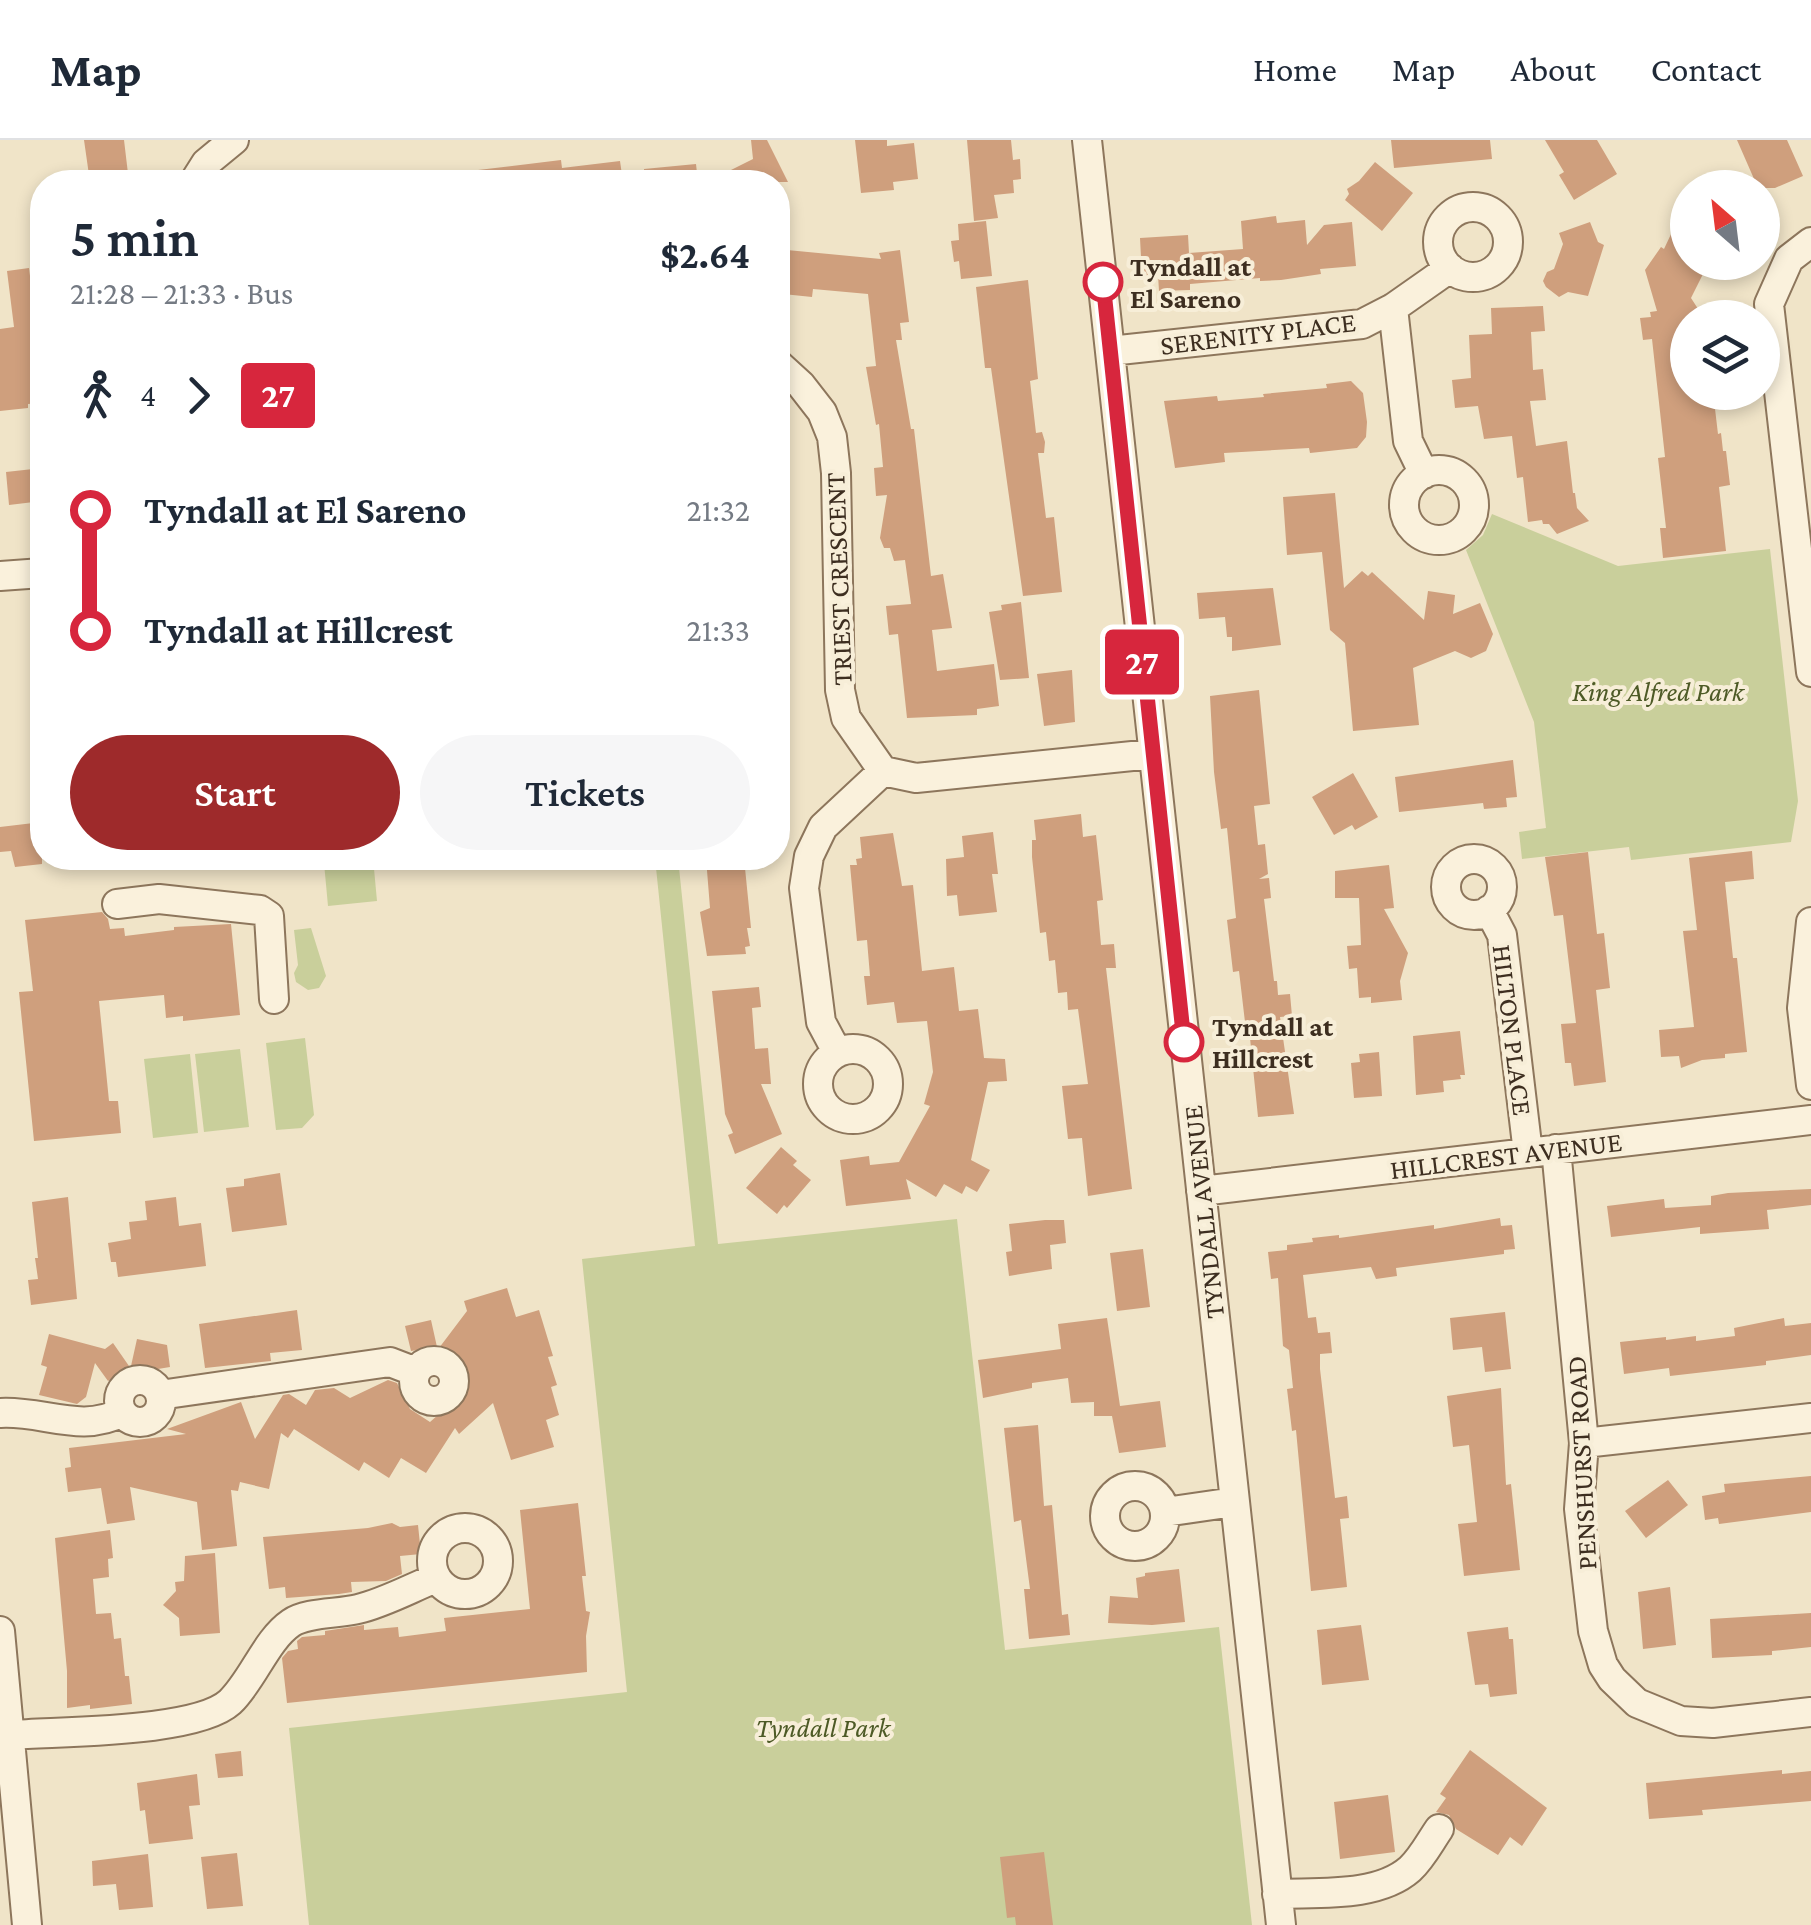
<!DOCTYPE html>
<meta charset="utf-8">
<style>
body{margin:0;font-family:"Crimson Pro",serif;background:#f6f6f7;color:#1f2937;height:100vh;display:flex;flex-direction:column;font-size:38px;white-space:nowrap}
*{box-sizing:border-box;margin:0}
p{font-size:32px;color:#747a83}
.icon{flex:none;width:55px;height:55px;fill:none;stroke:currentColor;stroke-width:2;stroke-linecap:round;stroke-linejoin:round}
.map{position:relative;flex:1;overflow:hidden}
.sheet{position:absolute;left:30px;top:30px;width:760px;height:700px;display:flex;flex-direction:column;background:#fff;border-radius:40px;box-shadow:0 5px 15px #0003}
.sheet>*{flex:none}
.badge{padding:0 20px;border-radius:8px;font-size:35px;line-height:65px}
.needle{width:65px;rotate:332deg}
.controls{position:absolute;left:1670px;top:30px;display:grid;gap:20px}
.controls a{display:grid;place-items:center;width:110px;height:110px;border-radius:50%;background:#fff;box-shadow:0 5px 15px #0003;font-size:50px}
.map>.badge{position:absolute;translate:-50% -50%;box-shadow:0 0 0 5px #fff}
.legs{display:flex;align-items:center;gap:15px;height:110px;padding:0 40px;font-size:32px}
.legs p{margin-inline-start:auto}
.overview{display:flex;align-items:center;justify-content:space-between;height:170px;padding:0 40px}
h1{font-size:55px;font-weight:600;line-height:75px}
.action{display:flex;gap:20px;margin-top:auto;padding:20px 40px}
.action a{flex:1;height:115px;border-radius:60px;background:#9e2a2b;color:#fff;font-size:40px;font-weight:600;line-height:115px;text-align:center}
.action a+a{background:#f6f6f7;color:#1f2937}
ul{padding:0 40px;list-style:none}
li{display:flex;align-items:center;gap:35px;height:120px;font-size:38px}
li i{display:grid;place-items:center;width:15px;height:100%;margin:0 12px;background:currentColor}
li i::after{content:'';width:25px;height:25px;margin:-12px;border:8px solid;border-radius:50%;background:#fff}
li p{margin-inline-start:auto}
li:first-child i{background:linear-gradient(#0000 50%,currentColor 0)}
li:last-child i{background:linear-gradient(currentColor 50%,#0000 0)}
header{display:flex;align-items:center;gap:60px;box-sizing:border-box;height:140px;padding:0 50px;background:#fff;border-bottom:2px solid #e0e1e3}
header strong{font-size:48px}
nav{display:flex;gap:55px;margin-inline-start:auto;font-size:35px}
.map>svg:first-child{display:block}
.green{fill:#c9cf9b}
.building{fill:#cf9f7d}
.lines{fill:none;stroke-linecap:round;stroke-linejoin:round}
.minor-casing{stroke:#8d765c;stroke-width:32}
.minor{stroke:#faf1dc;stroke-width:28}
.line-1-casing{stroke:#fff;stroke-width:22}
.line-1{stroke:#d7263d;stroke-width:15}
.stop-1-dot{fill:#fff;stroke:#d7263d;stroke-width:5}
.labels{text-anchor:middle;stroke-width:8;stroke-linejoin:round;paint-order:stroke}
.stop-label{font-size:28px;font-weight:bold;fill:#3d2e20;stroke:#f7eed8;text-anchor:start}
.street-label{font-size:28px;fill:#3d2e20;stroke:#f7eed8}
.park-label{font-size:28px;font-style:italic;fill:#4d5a26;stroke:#f7eed8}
</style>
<header>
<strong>Map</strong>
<nav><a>Home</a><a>Map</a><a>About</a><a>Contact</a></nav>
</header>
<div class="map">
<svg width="1811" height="1785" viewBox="0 0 1811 1785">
<rect width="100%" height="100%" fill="#f0e4c8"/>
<!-- green -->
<path class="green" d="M1492,374L1618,426L1770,409L1798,661L1791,702L1631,720L1629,707L1522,719L1519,692L1546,688L1534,582L1466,410L1483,395Z
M373,718L377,761L328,766L324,723Z
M655,718H678L718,1104L957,1079L1005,1510L1219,1487L1252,1785H309L289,1588L627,1552L582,1119L695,1106Z
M311,788L326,836L319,848L308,850L296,842L294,833L298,825L294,790Z
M305,898L314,975L302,988L276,990L266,903Z
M240,909L249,987L204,992L195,914Z
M190,914L198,993L153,998L144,919Z"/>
<!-- building -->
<path class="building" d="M84,0H124L129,42H90Z
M751,0H767L788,42H707L753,19Z
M855,0H887V6L914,3L918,39L893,42L894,50L861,53Z
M967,0H1011L1013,20L1020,19L1021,39L1013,40L1014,53L994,55L998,78L974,81Z
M1391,0H1490L1492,19L1394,28Z
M1545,0H1597L1617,34L1574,60L1559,35L1564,32Z
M1737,0H1787L1803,36L1775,48H1758Z
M561,20L562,28L620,21L623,42H479L478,30Z
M1375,22L1413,53L1382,91L1345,60L1349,54L1347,49L1359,41Z
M696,24L698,42H644V29Z
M1688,58V122H1709L1691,158L1704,178H1688V252H1713L1718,294L1721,293L1723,311H1726L1730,345L1719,347L1726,411L1663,418L1660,388H1666L1658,318L1665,317L1652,199L1643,200L1640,178L1651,177L1650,172L1657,171L1645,130L1661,107L1664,109Z
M1276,76L1277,83L1305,80L1307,105L1324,85L1352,82L1356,126L1320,129L1321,134L1281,140L1260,141V138L1190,144V150L1159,151L1158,135L1142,136L1140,98L1188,95L1189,113L1243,109L1241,81Z
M986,81L992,136L961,139L959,121L954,122L951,101L959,100L958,84Z
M1590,82L1598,102L1604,105L1588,156L1568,152L1559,157L1546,147L1543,141L1547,132L1554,129L1563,104L1559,93Z
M787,110L881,119L879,113L900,110L909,182L900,183L902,200H896L911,289H914L931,436L943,434L952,488L932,490L937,531L994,524L999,566L977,569V575L907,578L898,494L889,495L886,466L911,464L905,420L894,421L890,408H884L880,398L887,355L876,356L874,328L883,327L879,284L876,285L866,227L876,226L868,154L813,149L812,157L783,154Z
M29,128L34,168L42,167V263L28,264V268L0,271V189L14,187L7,131Z
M1028,140L1038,239L1030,241L1036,293L1042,292L1045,302L1044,313H1038L1046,378L1054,377L1062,452L1023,456L991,228H985L976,147Z
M1543,166L1545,191L1531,192L1533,230L1543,229L1546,260L1530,261L1536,306L1567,301L1573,353H1575L1577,368L1589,381L1557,394L1549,384H1543L1542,380L1528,382L1523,337L1517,338L1512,296L1484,299L1478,266L1455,268L1452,240L1471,238L1469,195L1492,194L1491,168Z
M1351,241L1363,253L1367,282L1366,297L1357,308L1310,313L1309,308L1224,313L1225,322L1175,328L1164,261L1217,256L1218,261L1264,257L1263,254L1327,248L1326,244Z
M42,328V361L9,365L6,332Z
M1335,353L1344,448L1362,431L1368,436L1372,432L1424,480L1428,451L1455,455L1453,474L1480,463L1493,494L1486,511L1471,518L1455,511L1413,528L1419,585L1353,591L1345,503L1330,490L1322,412L1287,415L1283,357Z
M1273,448L1281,505L1232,511V497H1227L1225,477L1199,479L1197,453Z
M1021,462L1029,538L1000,540L989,472L1002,470L1001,465Z
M1072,530L1075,582L1044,586L1037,534Z
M1259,550L1270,664L1254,666L1258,705L1265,704L1268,734L1259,739L1269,738L1271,758L1264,759L1274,841H1277L1278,855L1290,854L1292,876L1280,877L1294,974L1258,977L1250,898L1247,899L1239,831L1233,832L1227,780L1236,778L1227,688L1221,689L1214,632L1210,556Z
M1513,620L1517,657L1506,658L1507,667L1484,669L1483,663L1399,672L1395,637Z
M1353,633L1378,677L1355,690L1352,685L1334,695L1312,657Z
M1081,674L1083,697L1096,695L1103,760L1097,761L1101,805L1114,804L1116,828H1106L1132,1049L1088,1056L1082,998L1068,999L1062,946L1088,944L1078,869L1068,870L1067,852L1058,853L1055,820L1049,821L1046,792L1040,793L1032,717V700H1036L1034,680Z
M42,682V724L15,727L11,711L0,712V687Z
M993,692L998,734H992L997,772L959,776L957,755L947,756L946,719L964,717L962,696Z
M893,693L902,746L913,745L922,831L954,827L959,871L978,869L984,918L1005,919L1007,941L988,942L971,1020L990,1030L977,1052L966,1046L962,1054L944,1044L936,1057L906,1039L911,1059L846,1066L840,1020L869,1016L870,1025L899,1022L930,966L924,964L933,932L927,881L897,883L894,862L867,865L864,836H870L867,800L857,801L850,725H857L856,719L862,718L860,697Z
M1752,711L1754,739L1725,742L1733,818H1737L1747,912L1725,914V918L1702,920L1681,928L1679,916L1661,917L1659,890L1694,887L1683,791L1697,790L1689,718Z
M1588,712L1597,794L1604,793L1610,848L1596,850L1606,942L1574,946L1571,923H1565L1561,884L1576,883L1563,775L1554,776L1545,717Z
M706,718H744L751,788H747L750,806L745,807L746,814L707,816L700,772L710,768Z
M1389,725L1394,768L1384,769L1408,813L1400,841L1402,860L1371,863V857L1359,858L1357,828L1349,829L1347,806L1361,805L1359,758H1335V731Z
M102,772L108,779L110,789L124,788L125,796L174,790V787L231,784L240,875L183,881V876L166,878L164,855L99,861L109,961H118L121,993L34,1001L19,852L33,851L25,780Z
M759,847L761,867L752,868L755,909L768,908L771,944H761L782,994L735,1014L728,995L733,993L725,974L712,851Z
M1460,891L1465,935H1460L1461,939L1443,941L1444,952L1416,955L1413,896Z
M1379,912L1382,956L1354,958L1351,923L1360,922L1359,914Z
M781,1007L797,1021L793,1025L811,1040L787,1068L784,1065L777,1074L746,1048Z
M280,1033L287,1085L232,1092L226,1048L244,1046V1039Z
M1811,1049V1065L1767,1070L1769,1089L1700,1094V1087L1611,1097L1607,1066L1664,1059L1665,1068L1711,1065V1056L1728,1053Z
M68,1057L77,1159L31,1165L28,1140L38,1139L35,1118H38L32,1062Z
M176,1057L179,1086L201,1083L206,1126L118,1137L116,1122H111L108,1103L131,1099L129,1082L147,1080L145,1061Z
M1500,1078L1501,1086L1512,1085L1515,1109L1504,1110V1114L1396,1128L1397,1136L1376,1139L1371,1127L1303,1135L1308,1178L1316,1177L1318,1193L1330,1192L1332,1213L1320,1214V1229L1335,1358L1347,1356L1349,1378L1340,1379L1347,1447L1311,1451L1296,1290L1292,1291L1287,1249L1293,1248L1289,1210L1283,1206L1278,1138L1271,1139L1268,1112L1287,1110V1105L1313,1102L1312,1098L1339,1095V1098L1434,1085V1089Z
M1045,1080H1064L1066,1103L1050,1105L1052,1129L1009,1136L1006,1112L1012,1111L1009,1084Z
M1143,1109L1150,1167L1117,1171L1110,1113Z
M507,1148L516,1177L539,1170L553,1216L548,1217L557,1245L551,1247L559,1275L546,1280L554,1307L511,1320L493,1263L459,1294L455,1288L426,1333L401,1318L389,1338L364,1322L359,1331L294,1289L288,1298L281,1293L269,1349L240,1342L238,1351L231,1350L237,1406L202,1410L197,1362L130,1347L135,1380L107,1384L101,1348L68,1352L65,1328L71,1327L69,1308L186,1294L167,1289L241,1262L255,1299L283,1255L289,1254L306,1265L315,1250L334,1248L350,1258L388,1240L397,1243L410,1269L430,1282L463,1253L462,1226L439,1208L467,1171L464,1161Z
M297,1170L302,1210L270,1213L271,1221L205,1228L199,1184Z
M1505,1172L1511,1229L1485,1232L1482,1207L1453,1210L1450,1178Z
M1107,1178L1120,1266L1160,1261L1166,1307L1119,1313L1112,1276H1094V1262L1071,1263L1068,1238L1032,1243V1248L983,1258L978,1220L1061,1209L1058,1184Z
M1784,1178L1785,1186L1811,1183V1215L1766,1221V1225L1670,1236L1669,1228L1624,1234L1620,1202L1666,1197V1200L1696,1196V1201L1735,1196L1734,1188Z
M431,1180L437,1207L411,1211L405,1186Z
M49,1194L105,1209L113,1203L129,1226L108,1241L95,1223L86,1257L77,1264L39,1255L47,1227L41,1225Z
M137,1199L167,1205L170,1227L158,1229L157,1232L131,1226Z
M1501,1248L1506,1345L1511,1344L1520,1430L1464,1436L1458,1384L1477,1382L1469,1305L1453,1307L1447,1256Z
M1038,1285L1044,1366L1052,1365L1062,1475L1068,1474L1070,1495L1029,1499L1024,1449H1030L1021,1380L1014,1382L1004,1288Z
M1811,1336V1372L1719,1384L1718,1378L1705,1380L1702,1356L1725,1352L1724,1344Z
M1668,1340L1688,1365L1646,1398L1625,1371Z
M578,1363L586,1436H582L586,1471L590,1472L586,1496L587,1532L287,1563L282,1518L288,1511L298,1509L297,1501L302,1497L325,1495V1491L364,1485V1490L398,1487L399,1497L446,1491L444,1478L530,1469L520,1370Z
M392,1383L400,1387L418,1385L421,1414L400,1416L402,1434L386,1441L351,1442L352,1452L339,1454L286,1458L285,1447L269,1449L263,1397L368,1388Z
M110,1390L113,1418L108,1419L109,1437L93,1439L96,1474L111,1473L114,1499L121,1498L125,1536H129L132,1564L90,1569V1565L67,1568V1531L55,1398Z
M215,1413L220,1493L180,1496L179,1478L163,1465L176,1451L175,1442L184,1441L185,1416Z
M1179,1429L1185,1482L1152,1485L1108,1483L1110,1456L1138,1458L1136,1438L1145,1436V1433Z
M1670,1447L1676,1505L1643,1509L1638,1452Z
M1811,1473V1507L1772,1511V1515L1712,1518L1710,1479Z
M1361,1485L1369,1540L1322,1545L1317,1490Z
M1508,1487L1509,1499H1513L1517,1554L1490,1557L1488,1544L1475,1545L1467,1492Z
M1470,1610L1547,1668L1522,1706L1510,1697L1498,1715L1456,1689L1449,1675L1436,1672L1446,1658L1440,1654Z
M241,1611L243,1636L218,1638L215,1614Z
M1782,1630V1634L1811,1631V1661L1702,1670L1703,1675L1649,1679L1646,1643Z
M197,1634L200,1665L189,1666L193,1699L149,1704L145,1670L140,1671L137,1643Z
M1388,1655L1395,1712L1340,1719L1334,1662Z
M1044,1712L1053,1785H1016L1015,1777L1007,1778L1000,1717Z
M237,1713L243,1766L207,1769L201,1717Z
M148,1714L153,1767L119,1770L116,1744L93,1746L92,1721Z"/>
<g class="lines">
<!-- minor casing -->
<g class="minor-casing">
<path id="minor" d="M1087,0L1281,1785
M194,42L206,23L234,0
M1438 102a35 35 0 1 1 70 0a35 35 0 1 1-70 0Z
M1811,102L1789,119L1769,164L1811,532
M1393,168L1408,301L1424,334
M1110,211L1362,184L1393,168L1450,128
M778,224L801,245L822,272L832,297L836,333L840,550L846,578L883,631L916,638L1152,614
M1404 365a35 35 0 1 1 70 0a35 35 0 1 1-70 0Z
M0,436L42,433
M1446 747a28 28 0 1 1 56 0a28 28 0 1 1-56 0Z
M117,764L159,759L260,770L269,776L274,859
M1489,770L1502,795L1528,1013
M1811,782L1802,868L1811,945
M818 944a35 35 0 1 1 70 0a35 35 0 1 1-70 0Z
M837,912L821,882L804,748L809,716L823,687L883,631
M1556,1009L1584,1303L1579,1369L1593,1491L1603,1525L1612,1539L1637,1563L1681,1581L1713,1583L1811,1572
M1201,1051L1811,980
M414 1241a20 20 0 1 1 40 0a20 20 0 1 1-40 0Z
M119 1261a21 21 0 1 1 42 0a21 21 0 1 1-42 0Z
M160,1255L390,1222L416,1232
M0,1273C42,1270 82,1294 122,1272
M1584,1303L1811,1278
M1105 1376a30 30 0 1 1 60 0a30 30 0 1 1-60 0Z
M1165,1372L1234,1362
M432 1421a33 33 0 1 1 66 0a33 33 0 1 1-66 0Z
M0,1491L27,1785
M12,1595C61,1591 196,1593 230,1562C253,1540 266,1500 291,1483C307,1472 338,1474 358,1469C384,1463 411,1448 436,1438
M1277,1754C1318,1752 1377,1758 1410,1729C1422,1718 1430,1702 1439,1689"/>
</g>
<!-- minor -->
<use href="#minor" class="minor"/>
</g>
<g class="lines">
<!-- line-1 casing -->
<g class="line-1-casing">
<path id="line-1" d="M1103,142L1184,902"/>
</g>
<!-- line-1 -->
<use href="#line-1" class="line-1"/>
</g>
<!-- markers -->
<g class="stop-1-dot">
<circle cx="1103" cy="142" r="18"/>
<circle cx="1184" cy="902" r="18"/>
</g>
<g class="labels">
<!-- stop labels -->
<g class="stop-label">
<text x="1130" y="136">Tyndall at<tspan x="1130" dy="32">El Sareno</tspan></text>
<text x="1212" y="896">Tyndall at<tspan x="1212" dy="32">Hillcrest</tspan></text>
</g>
<!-- street labels -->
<g class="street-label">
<text transform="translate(1258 193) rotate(-7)" y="10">SERENITY PLACE</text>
<text transform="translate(838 439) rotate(-92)" y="10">TRIEST CRESCENT</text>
<text transform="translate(1513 890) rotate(83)" y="10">HILTON PLACE</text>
<text transform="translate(1506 1015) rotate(-7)" y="10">HILLCREST AVENUE</text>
<text transform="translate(1203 1072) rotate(-96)" y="10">TYNDALL AVENUE</text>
<text transform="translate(1581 1323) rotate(-93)" y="10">PENSHURST ROAD</text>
</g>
<!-- park labels -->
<g class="park-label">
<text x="1658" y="561">King Alfred Park</text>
<text x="823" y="1597">Tyndall Park</text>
</g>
</g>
</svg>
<div class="controls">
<a><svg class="needle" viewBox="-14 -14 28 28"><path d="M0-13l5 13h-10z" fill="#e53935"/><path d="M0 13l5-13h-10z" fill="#747a83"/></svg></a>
<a><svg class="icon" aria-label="layers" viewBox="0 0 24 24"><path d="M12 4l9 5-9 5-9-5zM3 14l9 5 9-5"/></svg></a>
</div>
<b class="badge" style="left:1142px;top:522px;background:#d7263d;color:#fff">27</b>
<section class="sheet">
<div class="overview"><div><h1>5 min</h1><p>21:28 – 21:33 · Bus</p></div><b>$2.64</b></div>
<div class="legs"><svg class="icon" aria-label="walk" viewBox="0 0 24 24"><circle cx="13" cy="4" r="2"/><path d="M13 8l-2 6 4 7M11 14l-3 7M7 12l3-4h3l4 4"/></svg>4<svg class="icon" aria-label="forward" viewBox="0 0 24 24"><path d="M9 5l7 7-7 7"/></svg><b class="badge" style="background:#d7263d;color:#fff">27</b></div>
<ul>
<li><i style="color:#d7263d"></i><b>Tyndall at El Sareno</b><p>21:32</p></li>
<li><i style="color:#d7263d"></i><b>Tyndall at Hillcrest</b><p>21:33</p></li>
</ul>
<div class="action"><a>Start</a><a>Tickets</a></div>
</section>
</div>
